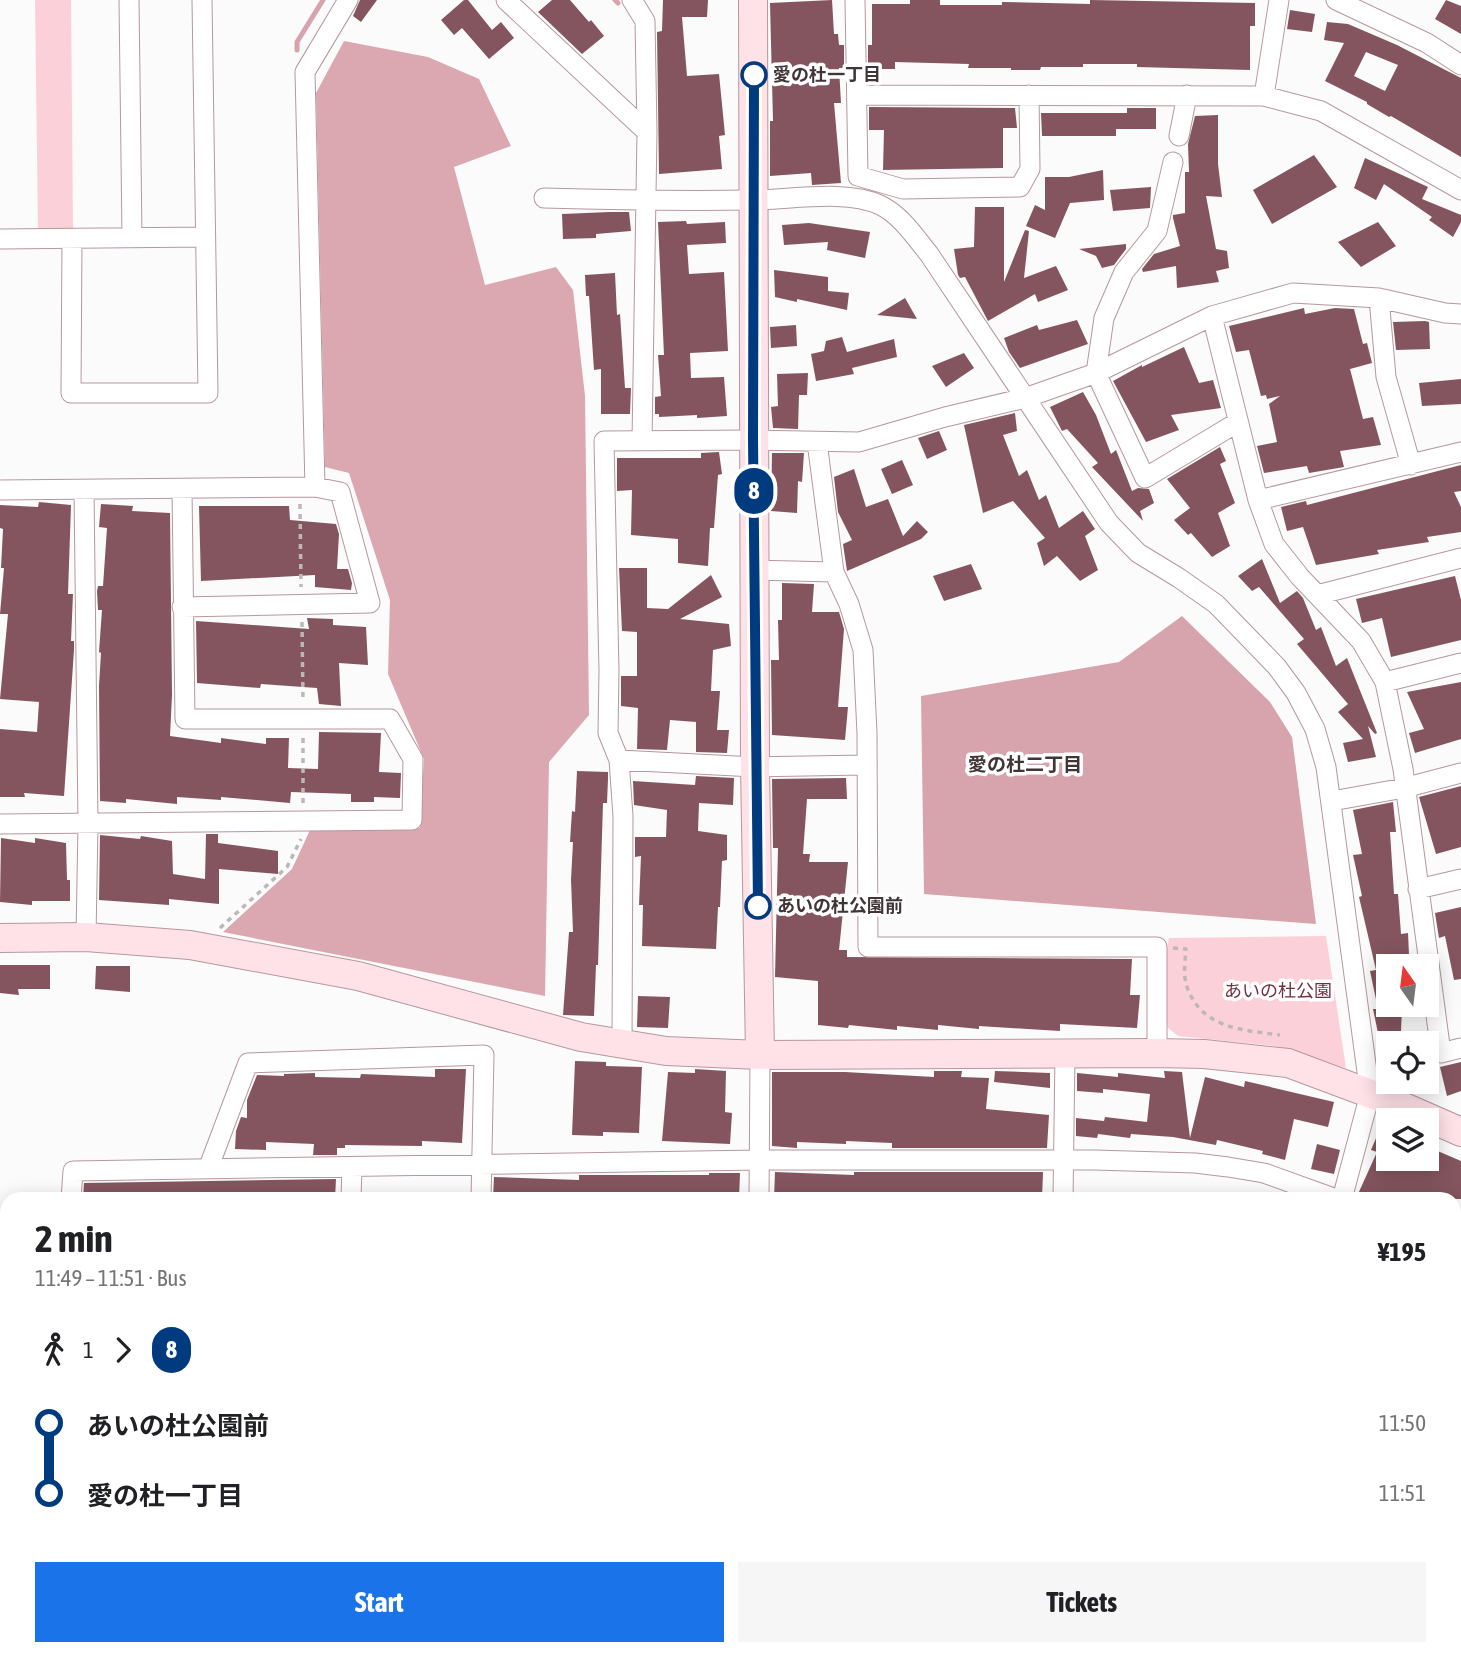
<!DOCTYPE html>
<meta charset="utf-8">
<style>
body{margin:0;font-family:"Asap Condensed","Noto Sans JP",sans-serif;background:#f6f6f6;color:#202124;height:100vh;display:flex;flex-direction:column;font-size:26px;white-space:nowrap}
*{box-sizing:border-box;margin:0}
p{font-size:23px;color:#757577}
.icon{flex:none;width:38px;height:38px;fill:none;stroke:currentColor;stroke-width:2;stroke-linecap:round;stroke-linejoin:round}
.map{position:relative;flex:1;overflow:hidden}
.side{position:absolute;left:0px;top:1192px;width:1461px;height:464px;display:flex;flex-direction:column;background:#fff;border-radius:21px 21px 0 0;box-shadow:0 4px 18px #0003}
.side>*{flex:none}
.badge{padding:0 14px;border-radius:23px;font-size:24px;line-height:46px}
.needle{width:46px;rotate:346deg}
.fabs{position:absolute;left:1376px;top:954px;display:grid;gap:14px}
.fabs a{display:grid;place-items:center;width:63px;height:63px;border-radius:0px;background:#fff;box-shadow:0 4px 18px #0003;font-size:35px}
.map>.badge{position:absolute;translate:-50% -50%;box-shadow:0 0 0 4px #fff}
.legs{display:flex;align-items:center;gap:10px;height:77px;padding:0 35px;font-size:23px}
.legs p{margin-inline-start:auto}
.headline{display:flex;align-items:center;justify-content:space-between;height:119px;padding:0 35px}
h1{font-size:38px;font-weight:700;line-height:52px}
.primary-button{display:flex;gap:14px;margin-top:auto;padding:14px 35px}
.primary-button a{flex:1;height:80px;border-radius:0px;background:#1a73e8;color:#fff;font-size:28px;font-weight:700;line-height:80px;text-align:center}
.primary-button a+a{background:#f6f6f6;color:#202124}
ul{padding:0 35px;list-style:none}
li{display:flex;align-items:center;gap:24px;height:70px;font-size:26px}
li i{display:grid;place-items:center;width:10px;height:100%;margin:0 9px;background:currentColor}
li i::after{content:'';width:18px;height:18px;margin:-9px;border:5px solid;border-radius:50%;background:#fff}
li p{margin-inline-start:auto}
li:first-child i{background:linear-gradient(#0000 50%,currentColor 0)}
li:last-child i{background:linear-gradient(currentColor 50%,#0000 0)}
.map>svg:first-child{display:block}
.green{fill:#fcd0d8}
.forest{fill:#dba7b1}
.water{fill:#d7a3ad}
.lines{fill:none;stroke-linecap:round;stroke-linejoin:round}
.stream{stroke:#d7a3ad;stroke-width:5}
.building{fill:#84555f;fill-rule:evenodd}
.street-casing{stroke:#b6979d;stroke-width:21}
.secondary-casing{stroke:#b6979d;stroke-width:30}
.path{stroke:#bcb8b9;stroke-width:3.5;stroke-dasharray:5 5;stroke-linecap:butt}
.street{stroke:#fff;stroke-width:19}
.secondary{stroke:#ffe1e8;stroke-width:28}
.line-1-casing{stroke:#fff;stroke-width:16}
.line-1{stroke:#003b80;stroke-width:10}
.stop-1-dot{fill:#fff;stroke:#003b80;stroke-width:3.5}
.labels{text-anchor:middle;stroke-width:7;stroke-linejoin:round;paint-order:stroke}
.stop-label{font-size:18px;font-weight:bold;fill:#413537;stroke:#fff;text-anchor:start}
.park-label{font-size:18px;fill:#713042;stroke:#fff}
.neighbourhood-label{font-size:19px;font-weight:bold;fill:#413537;stroke:#fff}
</style>
<div class="map">
<svg width="1461" height="1655" viewBox="0 0 1461 1655">
<rect width="100%" height="100%" fill="#fbfbfb"/>
<!-- green -->
<path class="green" d="M35,0H71L73,231H38Z
M1326,936L1346,1068L1274,1046L1178,1036L1167,1027V948L1169,938Z"/>
<!-- forest -->
<path class="forest" d="M344,41L428,57L479,79L511,146L454,167L485,285L556,267L573,290L585,396L589,715L549,762L545,996L223,932L292,869L310,830L420,828L424,759L388,674L390,600L349,473L325,467L316,93Z"/>
<!-- water -->
<path class="water" d="M1182,616L1270,702L1292,737L1316,924L924,894L921,696L1119,662Z"/>
<g class="lines">
<!-- stream -->
<path class="stream" d="M615,0L618,3
M297,50V42L323,0"/>
</g>
<!-- building -->
<path class="building" d="M360,0H377L361,22L353,16Z
M464,0H468L492,30L501,22L514,38L489,59L462,28L454,35L441,20Z
M552,0H570L589,22L591,20L604,36L582,54L538,12Z
M663,0H708L707,17H682L687,76L719,74L725,135L719,136L722,169L659,174L657,32L662,31Z
M832,0L834,34H838L839,45H844V68H839L841,103H834L841,183L812,185L811,173L770,176V121H773L770,3Z
M910,0H940V5H1002V2L1090,4V0L1255,3V26H1250V70L1137,67V64H1083V67H1041L1040,70H1011V68H968L969,64L895,62V69H868V45H872V4H910Z
M1446,0L1461,6V34L1435,19Z
M1290,10L1315,14L1312,32L1287,29Z
M1327,22L1348,24L1397,45L1461,78V157L1391,116L1389,117L1367,104V102L1325,81L1344,43L1324,40ZM1366,52L1398,65L1385,91L1354,76Z
M869,107L1015,108L1017,128H1003V168L883,170L884,130H869Z
M1127,108H1156V129H1116V136H1042L1041,113H1127Z
M1218,115V164L1222,197L1206,196L1216,249L1227,251L1229,268L1216,271L1219,282L1177,288L1176,266L1143,272L1142,269L1154,254L1180,246L1173,218V215L1185,213V172H1189L1188,144L1195,116Z
M1314,155L1337,187L1272,224L1253,190Z
M1365,158L1428,187L1422,199L1461,215V222L1453,237L1429,220L1432,217L1384,184L1376,200L1354,188Z
M1103,170L1104,200L1070,203L1055,238L1026,226L1035,205L1045,210V177H1069Z
M1151,187L1150,208L1113,211L1110,190Z
M975,207H1004V282L1025,230L1029,231L1024,278L1056,266L1068,290L1038,302L1035,294L988,321L965,277L960,278L958,275L954,249L974,247Z
M610,212H629L631,231L596,234V238L563,239L562,214Z
M686,221L687,224L725,222L726,243L687,245L689,274L724,272L728,351L690,353L691,378L724,377L727,416L697,418V415L659,417V414H655V397L661,396L658,355H664L658,222Z
M1378,222L1396,246L1361,267L1338,242Z
M809,223L870,232L865,258L827,250L828,242L784,245L782,225Z
M1126,244V249L1114,265L1102,268L1096,256L1079,249Z
M774,270L828,277V291L849,293L847,310L797,299V302L775,297Z
M615,273L617,315L620,314L625,388H631L630,414H601V369L594,370L589,296H586L585,275Z
M905,298L917,319L877,315Z
M1304,308L1305,314L1335,308L1354,309L1363,344L1367,343L1372,363L1350,369L1363,419L1373,417L1381,445L1340,451L1344,467L1309,473L1307,466L1264,473L1257,446L1277,442L1269,404L1280,396L1267,399L1266,395L1261,396L1249,350L1236,352L1229,326Z
M1077,320L1088,344L1020,368L1009,352L1004,338L1037,325L1039,330Z
M1425,321L1429,322L1430,349L1396,350L1393,322Z
M796,325L797,346L771,348L770,327Z
M842,337L847,352L894,339L897,357L852,368L854,374L816,381L811,354L824,351L826,341Z
M1184,347L1199,383L1213,380L1221,408L1171,415L1179,430L1146,442L1113,381L1142,365V367Z
M964,353L974,368L946,387L932,366Z
M808,373L807,395H799L798,429L773,428L771,407L778,406L777,374Z
M1461,379V404L1422,406L1419,383Z
M1083,392L1096,415L1111,454L1116,450L1132,491L1138,488L1149,489L1154,503L1140,511L1143,521L1092,467L1098,463L1067,429L1062,431L1050,407Z
M1015,413L1017,431L1003,435L1019,476L1027,470L1039,500L1046,495L1059,528L1083,511L1095,529L1085,536L1098,570L1080,581L1057,556L1044,566L1037,543L1045,538L1013,501L983,513L964,425Z
M939,431L947,450L927,459L918,438Z
M1220,447L1226,461L1220,464L1235,503L1218,513L1230,546L1212,557L1191,533L1188,535L1174,520L1190,508L1167,479Z
M719,452L722,474L718,475L714,528H710L708,566L678,563V539L631,535L632,490L617,491V458H701V453Z
M772,453H804L802,482L798,481L797,513L771,511Z
M902,460L913,485L892,494L881,469Z
M1461,465V491L1454,492L1461,507V532L1427,537L1429,542L1377,550L1379,554L1316,565L1303,527L1287,531L1281,507L1306,501L1307,505Z
M854,469L866,507L888,499L903,536L917,521L928,532L921,539L847,571L843,544L852,540L838,512L834,477Z
M39,502L71,505L68,594H73L71,641H74V650L64,796L24,793L25,797H0V729L37,732L39,702L0,699L8,614H0L4,568H1L3,529L0,528V505L38,507Z
M101,504L133,506L132,511L170,513L172,695L170,736L221,743V738L266,744V738H289L288,768L318,769L319,732L381,733L379,772L401,773L400,798L374,797V802H351V794L291,792L290,803L221,797V800L177,797V804L126,799V803L100,801L99,686L101,653L99,652L102,610H98L97,591L98,586H103L107,528L99,527Z
M199,506H289L290,520L336,524L339,534L337,569H348L352,583L351,590L315,587V575L201,581Z
M1262,559L1280,603L1297,591L1303,598L1316,630L1321,627L1336,666L1347,658L1377,733L1375,734L1368,726L1376,757L1348,762L1343,743L1363,739L1338,712L1348,704L1297,644L1304,639L1259,587L1252,591L1238,576Z
M971,564L982,589L944,601L933,576Z
M619,568H647V608L668,609L711,575L722,597L680,619L729,624L731,646L713,650L711,691H720L717,730H729L727,753L696,752V722L670,720L667,750L637,749L638,708L621,706V676H637V632L622,631Z
M1455,576L1461,600V640L1391,657L1382,618L1362,623L1356,599Z
M782,583L814,584L812,612H839L844,629L838,707H848L845,740L772,735L771,660H779L778,620H782Z
M307,618L333,619V625L366,627L368,665L339,663L341,706L319,704L317,688L261,684L260,688L197,683L196,621L309,629Z
M1461,682V739L1415,753L1409,733L1424,729L1407,692Z
M577,771L608,772V779L607,803H603L598,965H596L594,1016L563,1015L569,932H573L571,880L573,842H570L572,811L575,812Z
M696,776L734,778L733,805L699,803L698,831L727,835V860L722,861L720,907H718L716,949L642,946L643,905H639L641,856L635,857V837H666L667,810L634,805L633,781L695,785Z
M846,778L847,799H807L803,854H810L809,862H848L839,950H847V957L1132,959L1130,995H1140L1137,1028L1060,1024V1031L979,1026V1029L938,1025V1030L897,1026V1030L849,1025L848,1028L818,1025V981L775,977L778,848H773L772,779Z
M1461,786V847L1436,854L1419,797Z
M1393,802L1396,832H1390L1394,894H1398L1401,934L1408,933L1409,955L1388,958V1008H1402L1401,1032L1378,1033L1373,1009H1378L1370,971L1376,970L1359,897L1362,896L1353,855L1362,854L1353,810Z
M206,834H218V843L278,851V874L219,869V904L169,899V905L99,900L100,835L140,839L141,836L172,841L173,874L205,879Z
M1,838L35,843V838L66,843L67,880H70V901H32V905L0,902Z
M1461,907V979L1454,980L1445,936L1439,938L1435,913Z
M0,965H50V989H18L19,995L0,993Z
M96,966H130V992L95,989Z
M638,996L670,997L668,1028L637,1027Z
M575,1061L606,1062V1066L642,1067L639,1133L603,1132V1136L572,1135Z
M1461,1062V1091L1447,1096L1440,1067Z
M435,1069H466L462,1143L422,1141V1146L345,1145V1148H337V1155H313L314,1144L266,1142V1150L235,1149L236,1131L241,1117L247,1118V1100L257,1075L284,1076V1074L315,1073V1077L360,1078L361,1074L435,1077Z
M695,1069L726,1071L725,1112L732,1113L730,1144L662,1141L668,1072L695,1073Z
M934,1071H962L961,1077L989,1078L986,1109L1049,1115L1047,1148H892V1143L846,1141V1144L797,1142V1148L772,1146V1072H845L934,1077Z
M995,1071L1050,1073V1088L994,1082Z
M1164,1071L1182,1072L1190,1138L1205,1077L1244,1087L1245,1081L1334,1102L1328,1127L1294,1119L1285,1160L1262,1154L1263,1151L1217,1140L1216,1145L1173,1137L1131,1134L1130,1138L1098,1134L1097,1138L1076,1136V1118L1104,1121L1105,1117L1147,1122L1150,1094L1103,1089V1093L1077,1091V1073L1118,1077V1073L1165,1078Z
M1385,1117L1388,1118V1158H1426V1146L1461,1161V1199H1369L1358,1194L1377,1152L1371,1150Z
M1317,1144L1340,1150L1334,1174L1311,1169Z
M775,1172L854,1175V1172H1043L1042,1199H774Z
M709,1173H740L739,1199H493L494,1177L579,1180V1175H709Z
M336,1179L335,1199H83L84,1183Z"/>
<g class="lines">
<!-- street casing -->
<g class="street-casing">
<path id="street" d="M129,0L132,237
M506,0L647,132
M632,0L645,21L647,132L642,441
M855,0L858,176L903,189L1020,187L1030,169L1029,95
M1336,0L1427,43L1461,65
M857,95L1264,96L1321,111L1461,190
M1264,96L1279,0
M1179,136L1187,95
M1173,162L1157,231L1124,272L1104,318L1096,373L1145,478L1238,422
M544,198C613,200 683,201 753,200C790,200 846,189 880,205C901,215 915,237 929,254L1109,523L1138,553L1179,578L1216,604L1277,667L1296,693L1315,729L1326,767L1370,1094L1342,1199
M0,239L205,237
M72,239L71,393H208L202,0
M1379,298L1386,377L1411,465
M1212,316L1258,500L1274,544L1300,577L1361,641L1385,682L1403,769L1441,1053L1461,1048
M817,442L834,572L849,604L863,650L867,733L868,947H1157V1053
M0,490L315,487
M84,490L88,824L86,937
M1258,500L1461,452
M754,570L834,572
M1317,595L1461,558
M182,607L370,603L340,492L315,487L305,72L348,0
M1385,682L1461,663
M619,760L755,767L865,765
M1332,801L1404,788L1461,773
M0,824L412,820L413,759L390,719H185L182,489
M1418,889L1461,879
M622,1044L623,816L619,760L608,733L609,671L604,441L753,440L859,442L945,417L1025,398L1096,373L1212,316L1293,293L1379,298L1445,313L1461,314
M208,1169L248,1063L484,1055L481,1199
M71,1199L73,1171L758,1160H1095L1195,1163L1228,1167L1264,1173L1336,1199
M351,1199L352,1167
M759,1199L760,1055
M1063,1199L1065,1053
M1454,1252L1461,1255
M1454,1445L1461,1449"/>
</g>
<!-- secondary casing -->
<g class="secondary-casing">
<path id="secondary" d="M753,0L755,767L760,1055
M0,938L86,937L190,945L358,976L581,1037L666,1051L760,1055L1157,1053L1204,1054L1288,1063L1395,1103L1461,1132"/>
</g>
<!-- path -->
<path class="path" d="M300,504L301,587
M302,622L303,702
M303,738V804
M220,928L287,867L301,839
M1173,948L1186,949C1185,961 1183,976 1187,987C1202,1029 1243,1030 1280,1035"/>
<!-- street -->
<use href="#street" class="street"/>
<!-- secondary -->
<use href="#secondary" class="secondary"/>
</g>
<g class="lines">
<!-- line-1 casing -->
<g class="line-1-casing">
<path id="line-1" d="M754,75L753,440L758,906"/>
</g>
<!-- line-1 -->
<use href="#line-1" class="line-1"/>
</g>
<!-- markers -->
<g class="stop-1-dot">
<circle cx="754" cy="75" r="12"/>
<circle cx="758" cy="906" r="12"/>
</g>
<g class="labels">
<!-- stop labels -->
<g class="stop-label">
<text x="773" y="81">愛の杜一丁目</text>
<text x="777" y="912">あいの杜公園前</text>
</g>
<!-- park labels -->
<g class="park-label">
<text x="1278" y="997">あいの杜公園</text>
</g>
<!-- neighbourhood labels -->
<g class="neighbourhood-label">
<text x="1025" y="771">愛の杜二丁目</text>
</g>
</g>
</svg>
<div class="fabs">
<a><svg class="needle" viewBox="-14 -14 28 28"><path d="M0-13l5 13h-10z" fill="#e53935"/><path d="M0 13l5-13h-10z" fill="#757577"/></svg></a>
<a><svg class="icon" aria-label="locate" viewBox="0 0 24 24"><circle cx="12" cy="12" r="6"/><path d="M12 2v4M12 18v4M2 12h4M18 12h4"/></svg></a>
<a><svg class="icon" aria-label="layers" viewBox="0 0 24 24"><path d="M12 4l9 5-9 5-9-5zM3 14l9 5 9-5"/></svg></a>
</div>
<b class="badge" style="left:754px;top:491px;background:#003b80;color:#fff">8</b>
<section class="side">
<div class="headline"><div><h1>2 min</h1><p>11:49 – 11:51 · Bus</p></div><b>¥195</b></div>
<div class="legs"><svg class="icon" aria-label="walk" viewBox="0 0 24 24"><circle cx="13" cy="4" r="2"/><path d="M13 8l-2 6 4 7M11 14l-3 7M7 12l3-4h3l4 4"/></svg>1<svg class="icon" aria-label="forward" viewBox="0 0 24 24"><path d="M9 5l7 7-7 7"/></svg><b class="badge" style="background:#003b80;color:#fff">8</b></div>
<ul>
<li><i style="color:#003b80"></i><b>あいの杜公園前</b><p>11:50</p></li>
<li><i style="color:#003b80"></i><b>愛の杜一丁目</b><p>11:51</p></li>
</ul>
<div class="primary-button"><a>Start</a><a>Tickets</a></div>
</section>
</div>
